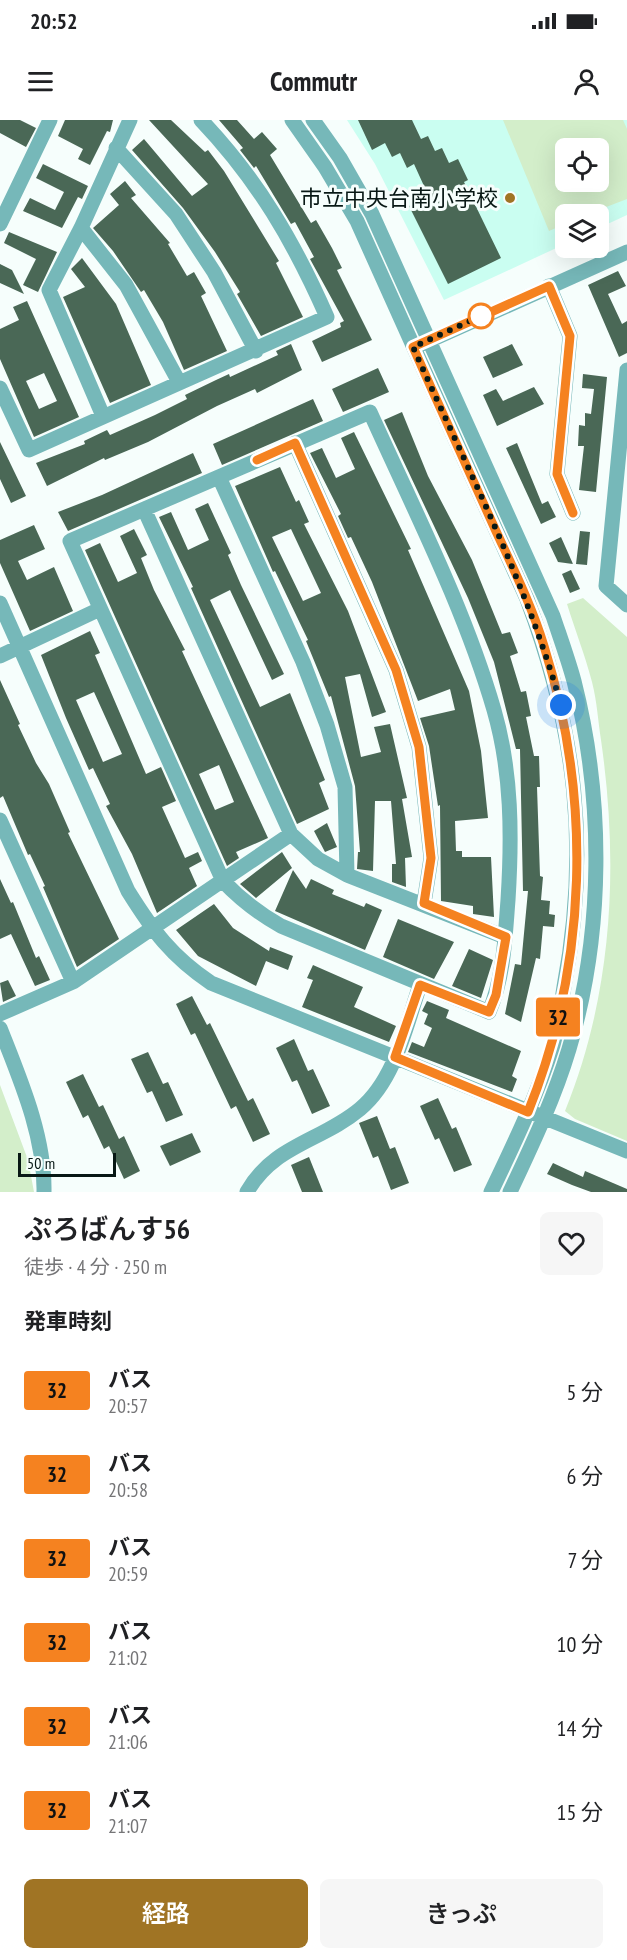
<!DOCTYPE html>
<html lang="ja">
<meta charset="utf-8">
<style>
body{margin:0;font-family:"PT Sans Narrow","Noto Sans JP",sans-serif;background:#f6f6f6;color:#202124;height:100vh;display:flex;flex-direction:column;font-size:22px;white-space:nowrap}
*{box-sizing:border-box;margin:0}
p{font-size:20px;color:#757577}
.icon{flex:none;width:33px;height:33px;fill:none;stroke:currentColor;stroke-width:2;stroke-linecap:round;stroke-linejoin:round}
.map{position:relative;height:1072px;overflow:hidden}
.details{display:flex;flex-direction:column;background:#fff;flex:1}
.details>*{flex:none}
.badge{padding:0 12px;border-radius:4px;font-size:21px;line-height:39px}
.fabs{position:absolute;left:555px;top:18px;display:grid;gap:12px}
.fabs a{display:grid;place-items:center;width:54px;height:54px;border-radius:9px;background:#fff;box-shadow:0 6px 24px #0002;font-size:30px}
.scale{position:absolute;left:18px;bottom:15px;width:98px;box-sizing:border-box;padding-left:6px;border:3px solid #081815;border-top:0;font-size:16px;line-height:21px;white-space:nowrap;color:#081815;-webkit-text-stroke:4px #f6fefc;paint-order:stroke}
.you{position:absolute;width:30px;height:30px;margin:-15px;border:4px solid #fff;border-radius:50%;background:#1a73e8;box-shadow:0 0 0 9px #1a73e833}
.map>.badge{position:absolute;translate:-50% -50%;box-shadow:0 0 0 3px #fff}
h2{padding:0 24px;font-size:22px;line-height:54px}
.round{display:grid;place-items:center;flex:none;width:63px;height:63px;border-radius:9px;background:#f6f6f6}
.summary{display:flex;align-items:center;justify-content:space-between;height:102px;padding:0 24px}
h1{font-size:28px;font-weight:600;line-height:45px}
.primary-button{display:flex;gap:12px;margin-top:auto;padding:12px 24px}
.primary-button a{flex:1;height:69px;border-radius:9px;background:#a07424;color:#fff;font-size:24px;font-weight:600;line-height:69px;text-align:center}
.primary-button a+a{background:#f6f6f6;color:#202124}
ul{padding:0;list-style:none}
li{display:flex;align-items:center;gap:18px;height:84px;padding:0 24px}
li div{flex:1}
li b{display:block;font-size:22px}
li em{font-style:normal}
li .badge{min-width:66px;font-weight:700;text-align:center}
.status{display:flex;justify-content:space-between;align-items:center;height:42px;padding:0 30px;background:#fff;direction:ltr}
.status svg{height:16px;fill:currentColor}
header{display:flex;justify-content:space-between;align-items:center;height:78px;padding:0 24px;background:#fff;font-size:27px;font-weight:600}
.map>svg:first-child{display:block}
.built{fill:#cafef1;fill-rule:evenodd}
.green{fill:#d3eeca;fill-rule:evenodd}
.building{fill:#4a6856;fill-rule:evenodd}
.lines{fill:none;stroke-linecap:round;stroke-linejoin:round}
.minor{stroke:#76b8b9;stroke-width:15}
.line-casing{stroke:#fff;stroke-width:14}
.line{stroke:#f58220;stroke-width:9}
.walk{stroke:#081815;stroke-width:6;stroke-dasharray:0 10.8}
.poi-dot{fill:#a07424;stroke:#f6fefc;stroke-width:2}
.stop-dot{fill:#fff;stroke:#f58220;stroke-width:3}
.labels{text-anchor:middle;stroke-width:6;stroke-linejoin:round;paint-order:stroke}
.poi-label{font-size:22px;fill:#081815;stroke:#f6fefc;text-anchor:end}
</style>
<div class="status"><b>20:52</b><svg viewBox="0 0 49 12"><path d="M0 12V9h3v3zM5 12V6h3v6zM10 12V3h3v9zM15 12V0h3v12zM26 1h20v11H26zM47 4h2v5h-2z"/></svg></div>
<header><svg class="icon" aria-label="menu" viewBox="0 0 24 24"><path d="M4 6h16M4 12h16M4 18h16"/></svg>Commutr<svg class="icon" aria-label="person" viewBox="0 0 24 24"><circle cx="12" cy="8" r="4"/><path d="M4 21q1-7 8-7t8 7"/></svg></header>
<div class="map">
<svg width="627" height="1072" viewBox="0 0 627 1072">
<rect width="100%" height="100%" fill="#f6fefc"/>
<!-- built -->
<path class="built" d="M347,0H627V95L599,108L598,94H566L565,124L444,180L375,44ZM566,28H598V62H566Z"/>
<!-- green -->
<path class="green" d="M503,0H623L627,9V79L588,94H566L565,104L549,111ZM566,28H598V62H566Z
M583,478L627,517V1021L575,999L565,991C613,873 619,745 601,620C598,601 597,581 592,562C585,535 575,510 567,484Z
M0,965L28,1040L34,1072H0Z"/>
<!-- building -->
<path class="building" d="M0,0H20L36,8L26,27L0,13Z
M65,0H113L110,12L107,11L90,45L78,39L83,29L58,16Z
M149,0H171L205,32L208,30L224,51L279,141L276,143L303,197L261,216L237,174L240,172L215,132L183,88L132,30L144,19L192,76L208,64Z
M219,0H237L254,19L262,12L277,29L270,35L311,103L316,100L332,128L342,148L337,150L372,220L322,242L312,221L341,207L340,203L344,201L310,139L314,137L295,102L291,104L256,46L254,48L240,30L243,28Z
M358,0H412L421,19L428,16L435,31L442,28L449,43L458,39L468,60L464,62L501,138L448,164L409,86L429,77L414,44L407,48L400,33L392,37L385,23L372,30Z
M43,44L88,66L82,79L78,77L62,108L23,91L30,78L55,90L64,72L36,58Z
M125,61L136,75L131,78L170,123L168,124L187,156L194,152L206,173L201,176L227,231L184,250L163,202L144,170L141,172L113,131L93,108L119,85L110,74Z
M9,112L57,132L38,172L23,165L36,139L4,123Z
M82,138L116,184L151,265L110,283L63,177L85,167L71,149Z
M0,144L12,150L24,174L0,163Z
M618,151L626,166L608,174L622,204L627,201V233L619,237L588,165Z
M27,181L79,297L34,317L0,239V209L19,200L13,187ZM44,253L57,281L39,289L26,261Z
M291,224L302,250L257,273L255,269L217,286L148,322L105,340L104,338L47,366L36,343L85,324L84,321L107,310L110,315L155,295L187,279L185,275L216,260L229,254L230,257L278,235L276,231Z
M512,224L523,245L493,258L483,237Z
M378,248L389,272L343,292L332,269Z
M583,254L607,257L596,372L579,370L584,326H578L579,305L585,306V293L591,294L594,269L582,268Z
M534,267L544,284L497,306L483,275L496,269L503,281Z
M313,279L323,301L222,345L213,324Z
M402,292L428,356L472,440L502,514L510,512L518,533L510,536L521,572L526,571L531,596L526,597L534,636H539L540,667H537L540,756L543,757L541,780L550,781L549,794L555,795L554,807L543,806L540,839L536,838L521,902L505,894L515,844L521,845L528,771H523L520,629H516L494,542L468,478L384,300Z
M354,312L411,429L408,430L469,571L481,631L488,698L455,701L456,731H462V737H491L494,797L473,794V786L441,781L440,685L438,686L429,626L420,598L455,590L450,569L418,581L372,462L351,417L348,418L338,396L341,394L310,333L322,328L336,358L355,349L341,318Z
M0,322L26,376L11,383L0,359Z
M517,323L542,384L548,381L556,397L541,404L506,328Z
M193,333L202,353L68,411L58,392L102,375Z
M280,347L296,382L299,380L309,402L304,404L348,491L386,592L372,597L360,554L345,557L361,637L381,632L374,607L390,604L407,678L402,679L412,737L405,738L406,767L392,762V744H396L391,681H375L373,751L357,749L358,732H360L355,666L331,576L329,577L306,521L308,520L275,451L273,452L235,366ZM291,409L321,473L303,481L272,417Z
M208,383L231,433L228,435L241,465L284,554L272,560L230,470L210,480L260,587L290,573L325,660L319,663L329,689L297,704L191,468L193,467L159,397L171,392L188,430L209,420L195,389Z
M34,405L45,429L18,441L27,460L54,447L73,491L30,511L0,443V420Z
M134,409L147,435L141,438L154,470L185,530L182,531L268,718L236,732L239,738L227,746L85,430L100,423L118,462L137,453L120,416ZM219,645L234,682L215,690L199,654Z
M580,411L590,412L587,445L576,444Z
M561,417L573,444L558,442L549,423Z
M571,450L580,469L570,473L562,454Z
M90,511L100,533L95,535L146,654L161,647L176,681L162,687L185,738L198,732L202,741L189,748L197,766L157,793L132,734L106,686L110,684L93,648L89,650L66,598L41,535ZM94,572L122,634L103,642L76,580Z
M0,560L20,604L18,605L36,643L49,664L70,712L68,713L119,819L77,847L43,767L45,766L30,734L28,735L3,676L0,678Z
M327,703L337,727L325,732L314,711Z
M282,732L292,748L256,778L240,764Z
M293,750L306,769L311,759L334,770L332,774L364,787L366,783L382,790L365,830L275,791Z
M0,759L11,783L13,782L36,838L39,836L50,860L35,866L11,814L0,819Z
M214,784L233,808L269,831L270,827L293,836L288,850L266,841L256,866L198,836L176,810Z
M398,799L454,822L434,859L383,837Z
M469,829L493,840L481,878L452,866Z
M313,845L363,867L354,887L396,906L389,922L302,887L313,860L307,858Z
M8,860L16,876L3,882L0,863Z
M192,876L207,905L210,903L248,981L253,978L270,1014L253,1022L236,986L231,989L195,913L191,915L176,884Z
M427,881L449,890L446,898L521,931L512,956L517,959L512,972L408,932L412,922L424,927L432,908L424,904L428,894L422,891Z
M294,919L308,951L313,949L330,986L312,994L297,960L292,962L276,928Z
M148,932L163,964L168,962L183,995L166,1002L152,971L147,973L131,939Z
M83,954L99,987L103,985L119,1019L124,1016L140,1051L124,1059L109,1026L104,1029L88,995L83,998L66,962Z
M438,978L452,1009L456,1007L472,1045L454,1052L439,1018L435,1020L420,986Z
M377,996L390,1029L395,1027L409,1063L391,1070L378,1036L373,1038L359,1003Z
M192,1013L201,1032L170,1046L160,1026Z
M309,1037L323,1072H302L291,1045Z
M553,1043L583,1057L585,1051L627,1069V1072H591L572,1065L547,1054Z"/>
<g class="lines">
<!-- minor -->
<path class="minor" d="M292,0L325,47L357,101L527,479C576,609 590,730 564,867C561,886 558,907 553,925C537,976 514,1024 491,1072
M313,0L340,38L372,94L553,496C560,517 568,539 574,561C604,679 604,812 569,929C554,979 532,1025 510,1072
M116,28L176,94L214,152L256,231
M0,104L50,0
M81,108L126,165L179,262
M549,166L570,216L557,354L573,393
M422,224L627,132
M627,250L606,466L627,485
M0,268L29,330L327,197C294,122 258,60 201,0
M370,292C414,390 464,487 494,590C512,652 512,717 508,780C505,817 504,857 489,892L281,806C258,793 241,780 223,761L70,421Z
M103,296L49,170L81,108L130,0
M295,323L396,550L419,627L431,738L424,783
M219,357L303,542L327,605L345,667L347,755
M144,389L291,714
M0,483L128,771C153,811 171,836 211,863L627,1031
M0,536L100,489
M0,700L73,862
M0,894L73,862L291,714L318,739L347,755L505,817
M0,908C20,959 45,1016 44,1072
M247,1072C273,1025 322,1021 360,989C395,960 406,906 420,865"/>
</g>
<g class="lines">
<!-- line casing -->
<g class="line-casing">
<path id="line" d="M257,340L295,323L396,550L419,627L431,738L424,783L506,817L496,875L489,892L420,865L395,937L528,992C588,843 592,679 544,526C532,486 513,448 495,409C468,349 440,288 413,227L549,166L570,216L557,354L573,393"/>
</g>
<!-- line -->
<use href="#line" class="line"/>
<!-- walk -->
<path class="walk" d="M481,196L490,192L413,227C466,346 526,461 561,585"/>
</g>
<!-- markers -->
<circle class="poi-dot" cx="510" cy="78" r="6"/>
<circle class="stop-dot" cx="481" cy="196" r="12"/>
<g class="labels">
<!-- poi labels -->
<g class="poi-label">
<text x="498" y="86">市立中央台南小学校</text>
</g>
</g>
</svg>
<div class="fabs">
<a><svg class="icon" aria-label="locate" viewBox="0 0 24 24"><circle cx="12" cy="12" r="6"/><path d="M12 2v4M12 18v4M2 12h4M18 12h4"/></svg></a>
<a><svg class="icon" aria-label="layers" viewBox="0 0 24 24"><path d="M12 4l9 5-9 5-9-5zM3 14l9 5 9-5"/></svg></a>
</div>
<div class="scale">50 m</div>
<div class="you" style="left:561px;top:585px"></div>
<b class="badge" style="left:558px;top:897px;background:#f58220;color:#111">32</b>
</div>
<section class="details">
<div class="summary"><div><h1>ぷろばんす56</h1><p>徒歩 · 4 分 · 250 m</p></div><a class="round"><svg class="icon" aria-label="heart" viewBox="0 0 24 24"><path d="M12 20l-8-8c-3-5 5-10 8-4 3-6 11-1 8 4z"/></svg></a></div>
<h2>発車時刻</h2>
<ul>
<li><span class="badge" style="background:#f58220;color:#111">32</span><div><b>バス</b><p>20:57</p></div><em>5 分</em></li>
<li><span class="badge" style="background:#f58220;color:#111">32</span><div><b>バス</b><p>20:58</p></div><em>6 分</em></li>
<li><span class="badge" style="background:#f58220;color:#111">32</span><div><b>バス</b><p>20:59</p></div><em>7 分</em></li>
<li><span class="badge" style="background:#f58220;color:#111">32</span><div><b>バス</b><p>21:02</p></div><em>10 分</em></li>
<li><span class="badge" style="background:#f58220;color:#111">32</span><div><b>バス</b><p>21:06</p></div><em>14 分</em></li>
<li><span class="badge" style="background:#f58220;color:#111">32</span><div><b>バス</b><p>21:07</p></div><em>15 分</em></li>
</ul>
<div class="primary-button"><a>経路</a><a>きっぷ</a></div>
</section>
